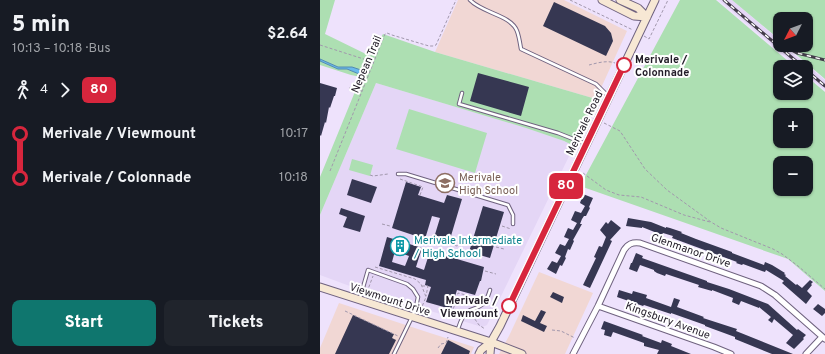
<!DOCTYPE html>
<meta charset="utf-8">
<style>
body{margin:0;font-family:Overpass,sans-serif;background:#20242c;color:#f1f3f6;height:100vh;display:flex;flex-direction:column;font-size:15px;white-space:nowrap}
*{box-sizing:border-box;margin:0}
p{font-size:13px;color:#9ea1a6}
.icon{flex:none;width:22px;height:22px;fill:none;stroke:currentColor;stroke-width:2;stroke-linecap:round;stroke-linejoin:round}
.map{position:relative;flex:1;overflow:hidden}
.panel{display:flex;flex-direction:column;background:#171b24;width:320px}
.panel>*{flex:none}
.badge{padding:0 8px;border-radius:6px;font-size:14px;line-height:26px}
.needle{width:26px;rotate:228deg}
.controls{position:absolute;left:453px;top:12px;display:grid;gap:8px}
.controls a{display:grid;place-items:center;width:40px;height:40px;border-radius:8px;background:#171b24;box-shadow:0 1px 3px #0004;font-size:20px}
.map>.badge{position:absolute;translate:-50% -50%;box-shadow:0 0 0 2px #fff}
.legs{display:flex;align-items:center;gap:6px;height:44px;padding:0 12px;font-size:13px}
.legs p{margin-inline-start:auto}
.headline{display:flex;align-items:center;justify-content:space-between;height:68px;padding:0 12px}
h1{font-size:22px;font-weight:800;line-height:30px}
.action{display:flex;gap:8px;margin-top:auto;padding:8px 12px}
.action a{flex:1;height:46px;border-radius:8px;background:#0f766e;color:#fff;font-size:16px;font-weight:800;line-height:46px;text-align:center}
.action a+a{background:#20242c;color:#f1f3f6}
ul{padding:0 12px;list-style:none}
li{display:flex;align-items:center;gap:14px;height:44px;font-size:15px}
li i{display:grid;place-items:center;width:6px;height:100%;margin:0 5px;background:currentColor}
li i::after{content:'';width:10px;height:10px;margin:-5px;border:3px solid;border-radius:50%;background:#171b24}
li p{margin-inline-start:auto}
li:first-child i{background:linear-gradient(#0000 50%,currentColor 0)}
li:last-child i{background:linear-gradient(currentColor 50%,#0000 0)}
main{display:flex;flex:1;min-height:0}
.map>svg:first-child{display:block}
.commercial{fill:#f1d7d4}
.built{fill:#e4d6f6}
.green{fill:#addfb2;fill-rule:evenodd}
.water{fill:#69b9eb;stroke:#538ab0}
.building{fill:#363752;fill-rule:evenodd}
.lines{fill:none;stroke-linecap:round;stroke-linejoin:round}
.lane-casing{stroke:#6f627f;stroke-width:4.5}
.street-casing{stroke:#6f627f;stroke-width:7}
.secondary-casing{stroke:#6f627f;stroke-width:9}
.path{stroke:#a197ac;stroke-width:1;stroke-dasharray:3 2;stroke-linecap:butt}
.lane{stroke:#fff;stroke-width:2.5}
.street{stroke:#fff;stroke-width:5}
.secondary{stroke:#f7e8d4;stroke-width:7}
.rail-casing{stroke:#433c4a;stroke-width:3}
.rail{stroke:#fff;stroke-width:1.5;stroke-dasharray:4.5;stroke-linecap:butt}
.line-1-casing{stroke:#fff;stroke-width:9}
.line-1{stroke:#d7263d;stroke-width:6}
.stop-1-dot{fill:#fff;stroke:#d7263d;stroke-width:2}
.labels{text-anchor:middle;stroke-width:4;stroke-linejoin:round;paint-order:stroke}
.stop-label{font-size:11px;font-weight:bold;fill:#211b27;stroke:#fff;text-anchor:start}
.street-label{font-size:11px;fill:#211b27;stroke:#fff}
.education-label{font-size:11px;fill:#785e54;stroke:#fff;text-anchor:start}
.culture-label{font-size:11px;fill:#0d838f;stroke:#fff;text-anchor:start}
</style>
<main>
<section class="panel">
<div class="headline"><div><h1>5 min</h1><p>10:13 – 10:18 · Bus</p></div><b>$2.64</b></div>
<div class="legs"><svg class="icon" aria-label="walk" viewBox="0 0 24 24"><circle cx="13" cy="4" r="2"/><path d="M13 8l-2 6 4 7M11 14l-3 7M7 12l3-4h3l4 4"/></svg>4<svg class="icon" aria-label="forward" viewBox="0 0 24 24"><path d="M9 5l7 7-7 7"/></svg><b class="badge" style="background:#d7263d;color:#fff">80</b></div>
<ul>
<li><i style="color:#d7263d"></i><b>Merivale / Viewmount</b><p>10:17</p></li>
<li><i style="color:#d7263d"></i><b>Merivale / Colonnade</b><p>10:18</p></li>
</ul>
<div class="action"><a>Start</a><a>Tickets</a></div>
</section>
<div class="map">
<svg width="505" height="354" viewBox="0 0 505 354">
<rect width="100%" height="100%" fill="#eee2fc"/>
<!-- commercial -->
<path class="commercial" d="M138,0H244L307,31L276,99L115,52Z
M219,272L273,293L245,354H179L189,336Z
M19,303L110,333L154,347L151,354H0V348Z"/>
<!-- built -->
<path class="built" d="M399,0H412L459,40L460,45H464L467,49L505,80V90L486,74V67H478Z
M56,83L206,128L244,141L254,146L167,325L162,327L27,285L0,275V215Z"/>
<!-- green -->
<path class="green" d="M0,0H15L5,34L50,56L63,34L115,52L276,99L254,146L244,141L206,128L56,83L0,215V177L41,77L31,75L0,65V61L18,69H27L39,74L30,67H18L0,59Z
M360,0H396L475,67H460V93H486V76L505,92V291L468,259L260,186ZM460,115H486V141H460ZM460,163H486V189H460Z
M412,0H505V79L465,45H486V19H460V40Z
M89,109L167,133L155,173L76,149Z
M32,159L53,165L50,176L29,170Z"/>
<!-- water -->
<path class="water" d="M0,59L18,67H32L41,70V73L39,74L27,69H18L0,61Z"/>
<!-- building -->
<path class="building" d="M234,2L285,26L291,33L293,41L286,56L223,26Z
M158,73L209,87L201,116L150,101Z
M0,83L17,88L15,96H14L10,108L9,107L6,123L5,122L1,136L0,135Z
M32,179L57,187L51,203L27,195Z
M86,182L101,187L98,195L124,203L127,195L142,199L128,246L113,241L120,218L112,216L105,239L72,228Z
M263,194L273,198L269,207L270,208L266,216H264L262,219L260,224H262L253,240L254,241L250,250L248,249L245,257L246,258L242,266L240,265L236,274L227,269L232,261L237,263L241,256L235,253L240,244L245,246L249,239L244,237L248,228L253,230L257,223L251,220L255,211L261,213L265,206L260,203Z
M163,206L184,212L170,258L149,252Z
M21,208L45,216L40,232L23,227L27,217L19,214Z
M308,218L331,222L346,228V227L350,228L362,232L361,233L376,239L412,252V253L444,265L445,262L452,265L465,273L464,274L466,275L465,276L476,285L477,284L482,288L490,280L493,282L491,284L492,285L487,291L492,296L486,304L462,283L464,281L446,270L445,272L423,264L422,265L416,263L417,262L352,238L353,236L343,233L342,235L322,227V228L306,226Z
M291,220L301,228L290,240L292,241L270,288L263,285L276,258L274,257L279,246L282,247L286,237L280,230L286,222L288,224Z
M67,237L102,248L96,267L104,270L110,251L164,267L161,281H160L155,295L137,290L131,309L106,302L111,287L105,285L106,280L59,266ZM75,251L89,256L85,266L72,262Z
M316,253L323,256L322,258L387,281V282L409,289L448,304L477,330L478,329L486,335L483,338L484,339L474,349L466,343L473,335L454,319L452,323L448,320L451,317L439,307V308L421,301L419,305L412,302L413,298L392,290V291L378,287L379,285L346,274L345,276L337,273L334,271V270L320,265L317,272L309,269L311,263H312Z
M299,290L312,294L313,291L327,295L326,298L351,307L354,298L360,300L357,307L384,317L383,318L417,329L416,331L473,354H452L415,339V337L385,326V325L351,313V314L324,305L323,306L297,297Z
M233,292L244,297L242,303L230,297Z
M498,304L505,309V313L502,316L493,309Z
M221,310L226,312L220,323L227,326L224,332L201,321L203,315L215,321Z
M33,315L74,334L72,338L76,340L69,354H15Z
M284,321L323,335L322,336L341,343L342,340L352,344L351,346L371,354H337L339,350L324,346V343L293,332L291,337L284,335L285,330L281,329Z
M128,340L150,351L149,354H121Z"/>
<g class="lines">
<!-- lane casing -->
<g class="lane-casing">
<path id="lane" d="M150,0C162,13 191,15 197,31C199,36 200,43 201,49L276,84L288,96
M142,93L139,104L238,133L266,144
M78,174H86L188,205L193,215V224
M40,298L48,270L87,284L93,289L98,297L96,307L92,317L74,354
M138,329C140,323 142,316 147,312C150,310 153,309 156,308C166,304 167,299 170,290"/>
</g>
<!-- street casing -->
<g class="street-casing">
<path id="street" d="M278,306L394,347L411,354
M253,354L278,306L304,250C308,244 312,242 320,243L441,286L455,295L505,339
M486,354L502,337"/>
</g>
<!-- secondary casing -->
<g class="secondary-casing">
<path id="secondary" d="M282,0L314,16L327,17
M300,0L318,8L327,17
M0,287L171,342L202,354
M159,354L161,350L171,342L180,326L335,0
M170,354L171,342"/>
</g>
<!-- path -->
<path class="path" d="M250,0L313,30
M324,36L329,39L348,0
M0,45L53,62
M269,65C277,63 287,60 295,63
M29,88L42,91
M284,123L300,131L325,169L347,190L391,222L401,228L453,249L462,254L478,266L505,289
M10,171L65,34L67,33L72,35L109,46H113L116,45L136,0
M263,173L286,190L299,195L321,197L364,215L390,222
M50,175L53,176L68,174
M80,179L103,187L100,195
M62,224L70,226
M182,226L191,229
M130,244L137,246L142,243
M176,247L184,249
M55,267L95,279L101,284L106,297L101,309
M165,271L176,274
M102,286H108L106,296
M47,292L53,276
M135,304L138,293L146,295L144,303L146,306
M25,311L78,336
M152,315L159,325L165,329
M130,318L135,304L143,303
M232,330L241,331L255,338
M118,348L121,344L126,343L128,337"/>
<!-- lane -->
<use href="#lane" class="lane"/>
<!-- street -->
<use href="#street" class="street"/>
<!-- secondary -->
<use href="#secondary" class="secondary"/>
<!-- rail casing -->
<g class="rail-casing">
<path id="rail" d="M404,0L483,67
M462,45L477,53L505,60
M486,70L505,86"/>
</g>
<!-- rail -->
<use href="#rail" class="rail"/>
</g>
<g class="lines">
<!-- line-1 casing -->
<g class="line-1-casing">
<path id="line-1" d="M189,306L304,65"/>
</g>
<!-- line-1 -->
<use href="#line-1" class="line-1"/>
</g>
<!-- icons -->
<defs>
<g id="school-ring" transform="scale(1)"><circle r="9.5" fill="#fff" stroke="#8d6e63" stroke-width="1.5"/><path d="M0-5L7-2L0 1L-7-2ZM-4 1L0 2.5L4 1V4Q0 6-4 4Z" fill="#8d6e63"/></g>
<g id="building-ring" transform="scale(1)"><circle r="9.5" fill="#fff" stroke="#0f9aa8" stroke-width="1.5"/><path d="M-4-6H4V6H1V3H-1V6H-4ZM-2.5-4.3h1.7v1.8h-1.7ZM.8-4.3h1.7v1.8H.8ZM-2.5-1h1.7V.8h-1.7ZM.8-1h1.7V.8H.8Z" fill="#0f9aa8"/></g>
</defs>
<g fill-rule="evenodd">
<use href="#school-ring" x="125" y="183"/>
<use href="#building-ring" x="80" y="246"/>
</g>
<!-- markers -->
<g class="stop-1-dot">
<circle cx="304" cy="65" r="7"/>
<circle cx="189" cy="306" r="7"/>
</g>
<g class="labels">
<!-- stop labels -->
<g class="stop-label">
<text x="315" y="63">Merivale /<tspan x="315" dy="13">Colonnade</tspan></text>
<text x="178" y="304" text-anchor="end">Merivale /<tspan x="178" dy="13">Viewmount</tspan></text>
</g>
<!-- street labels -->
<g class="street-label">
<text transform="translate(46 64) rotate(-67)" y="4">Nepean Trail</text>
<text transform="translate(264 123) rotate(-64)" y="4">Merivale Road</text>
<text transform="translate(371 250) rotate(19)" y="4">Glenmanor Drive</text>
<text transform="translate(70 299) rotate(18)" y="4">Viewmount Drive</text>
<text transform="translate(348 320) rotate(20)" y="4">Kingsbury Avenue</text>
</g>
<!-- education labels -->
<g class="education-label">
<text x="139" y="181">Merivale<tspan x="139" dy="13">High School</tspan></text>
</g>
<!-- culture labels -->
<g class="culture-label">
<text x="94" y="244">Merivale Intermediate<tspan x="94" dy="13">/ High School</tspan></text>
</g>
</g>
</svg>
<div class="controls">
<a><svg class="needle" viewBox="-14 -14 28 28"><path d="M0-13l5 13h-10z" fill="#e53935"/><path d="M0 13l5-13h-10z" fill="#9ea1a6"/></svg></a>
<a><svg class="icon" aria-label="layers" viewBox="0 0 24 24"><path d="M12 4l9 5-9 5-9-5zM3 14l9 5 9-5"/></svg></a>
<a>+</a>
<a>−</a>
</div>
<b class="badge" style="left:246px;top:186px;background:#d7263d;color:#fff">80</b>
</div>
</main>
